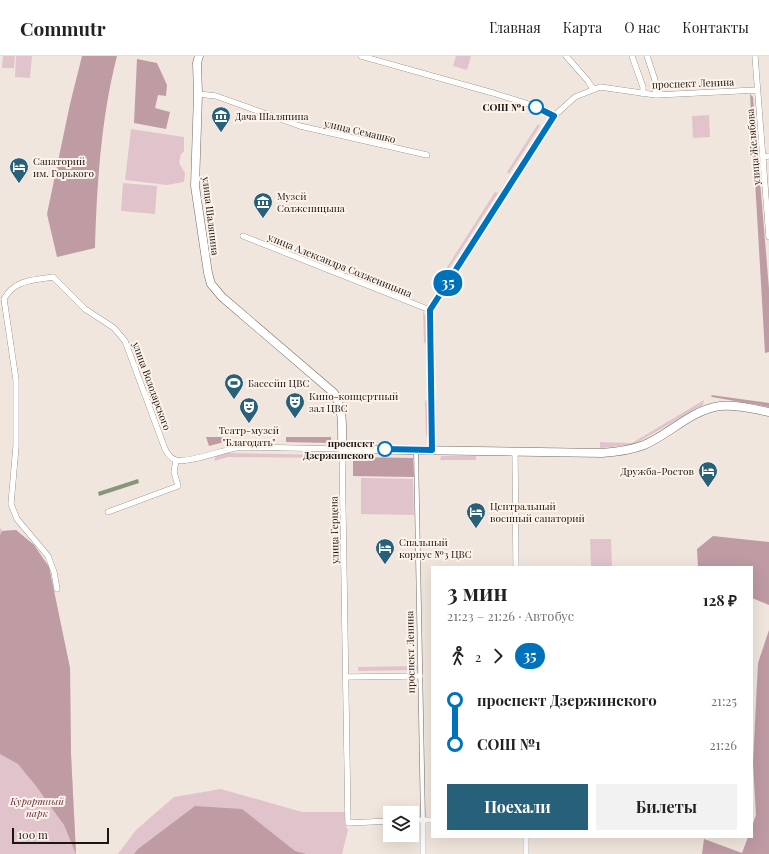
<!DOCTYPE html>
<html lang="ru">
<meta charset="utf-8">
<style>
body{margin:0;font-family:"Playfair Display",serif;background:#f2f2f2;color:#222;height:100vh;display:flex;flex-direction:column;font-size:15px;white-space:nowrap}
*{box-sizing:border-box;margin:0}
p{font-size:13px;color:#767676}
.icon{flex:none;width:22px;height:22px;fill:none;stroke:currentColor;stroke-width:2;stroke-linecap:round;stroke-linejoin:round}
.map{position:relative;flex:1;overflow:hidden}
.drawer{position:absolute;left:431px;top:510px;width:322px;height:272px;display:flex;flex-direction:column;background:#fff;border-radius:0px;box-shadow:0 4px 16px #0002}
.drawer>*{flex:none}
.badge{padding:0 8px;border-radius:13px;font-size:14px;line-height:26px}
.fabs{position:absolute;left:383px;top:750px;display:grid;gap:8px}
.fabs a{display:grid;place-items:center;width:36px;height:36px;border-radius:0px;background:#fff;box-shadow:0 4px 16px #0002;font-size:20px}
.scale{position:absolute;left:12px;bottom:10px;width:97px;box-sizing:border-box;padding-left:4px;border:2px solid #1a1613;border-top:0;font-size:11px;line-height:14px;white-space:nowrap;color:#1a1613;-webkit-text-stroke:3px #fdf3ea;paint-order:stroke}
.map>.badge{position:absolute;translate:-50% -50%;box-shadow:0 0 0 2px #fff}
.legs{display:flex;align-items:center;gap:6px;height:44px;padding:0 16px;font-size:13px}
.legs p{margin-inline-start:auto}
.overview{display:flex;align-items:center;justify-content:space-between;height:68px;padding:0 16px}
h1{font-size:22px;font-weight:700;line-height:30px}
.primary-button{display:flex;gap:8px;margin-top:auto;padding:8px 16px}
.primary-button a{flex:1;height:46px;border-radius:0px;background:#266079;color:#fff;font-size:16px;font-weight:700;line-height:46px;text-align:center}
.primary-button a+a{background:#f2f2f2;color:#222}
ul{padding:0 16px;list-style:none}
li{display:flex;align-items:center;gap:14px;height:44px;font-size:15px}
li i{display:grid;place-items:center;width:6px;height:100%;margin:0 5px;background:currentColor}
li i::after{content:'';width:10px;height:10px;margin:-5px;border:3px solid;border-radius:50%;background:#fff}
li p{margin-inline-start:auto}
li:first-child i{background:linear-gradient(#0000 50%,currentColor 0)}
li:last-child i{background:linear-gradient(currentColor 50%,#0000 0)}
header{display:flex;align-items:center;gap:24px;box-sizing:border-box;height:56px;padding:0 20px;background:#fff;border-bottom:1px solid #e0e0e0}
header strong{font-size:19px}
nav{display:flex;gap:22px;margin-inline-start:auto;font-size:14px}
.map>svg:first-child{display:block}
.green{fill:#e1c4cb}
.forest{fill:#bf9ba4}
.water{fill:#87967b}
.lines{fill:none;stroke-linecap:round;stroke-linejoin:round}
.pedestrian-casing{stroke:#746c64;stroke-width:5}
.minor-casing{stroke:#746c64;stroke-width:6}
.secondary-casing{stroke:#746c64;stroke-width:9}
.pedestrian{stroke:#fff;stroke-width:4}
.minor{stroke:#fff;stroke-width:5.5}
.secondary{stroke:#fff;stroke-width:8}
.line-1-casing{stroke:#fff;stroke-width:9}
.line-1{stroke:#0072bc;stroke-width:6}
.stop-1-dot{fill:#fff;stroke:#0072bc;stroke-width:2}
.labels{text-anchor:middle;stroke-width:4;stroke-linejoin:round;paint-order:stroke}
.street-label{font-size:10px;fill:#1a1613;stroke:#fdf3ea}
.stop-label{font-size:10px;font-weight:bold;fill:#1a1613;stroke:#fdf3ea;text-anchor:end}
.poi-label{font-size:10px;fill:#1a1613;stroke:#fdf3ea;text-anchor:start}
.park-label{font-size:10px;font-style:italic;fill:#62303f;stroke:#fdf3ea}
</style>
<header>
<strong>Commutr</strong>
<nav><a>Главная</a><a>Карта</a><a>О нас</a><a>Контакты</a></nav>
</header>
<div class="map">
<svg width="769" height="798" viewBox="0 0 769 798">
<rect width="100%" height="100%" fill="#f0e6dd"/>
<!-- green -->
<path class="green" d="M3,0H15L14,12H2Z
M16,0H32L30,22L15,21Z
M456,0H471L467,14L453,10Z
M709,59L710,81L693,82L692,60Z
M538,68L540,70L509,118L507,116Z
M131,73L184,81V95L181,98L179,107L185,117L184,126L167,129L125,124Z
M123,127L157,130L155,158L121,155Z
M495,136L498,137L446,217L444,216Z
M423,255L427,262V286L424,287Z
M425,344L428,346L429,380L426,381Z
M704,344L703,349L633,389L600,392V386L632,387Z
M228,397L332,399L336,402L228,401L214,405L216,400Z
M441,400H476V404H440Z
M361,422L413,423L414,459L361,458Z
M0,471L2,475L16,474L34,489L49,511L70,612L71,698L76,798H0Z
M590,483H611L612,511H591Z
M417,610V614L358,615V611Z
M221,733L302,756H345V769L348,774L342,798H118L136,774L174,741Z"/>
<!-- forest -->
<path class="forest" d="M82,0H117C101,62 97,128 95,192L57,201L47,158L70,48Z
M137,3L157,7L167,29L166,40L158,39L155,52L170,56L166,73L134,67Z
M750,38L753,41L769,233V296L765,297Z
M711,339L769,347V351L712,341Z
M206,381H223L224,386L209,390Z
M286,381H331V387L286,386Z
M356,401L413,402L414,421L353,420V403Z
M16,474L34,489L49,511L70,612L71,698L76,798L64,769L36,730L18,708L0,698V479L2,475Z
M713,480L769,486V549L752,542V511H698L697,493Z
M769,574V798H702L704,783L742,797L748,781H752V770L756,759L753,707L758,607Z
M195,750L242,753L295,795L306,798H134L138,793Z"/>
<!-- water -->
<path class="water" d="M138,423L139,427L99,440L98,436Z"/>
<g class="lines">
<!-- pedestrian casing -->
<g class="pedestrian-casing">
<path id="pedestrian" d="M416,394L423,764"/>
</g>
<!-- minor casing -->
<g class="minor-casing">
<path id="minor" d="M361,0L493,37L544,53L554,60
M566,0L588,25L593,33
M632,0L643,31V38
M647,0L655,24L656,39
M755,0L769,181
M198,38L216,40L300,70L427,99
M763,101L769,100
M243,180L430,254
M432,394L430,254L554,60L575,41L600,31L656,39L757,34
M515,396L516,511
M108,456L178,430L174,416L176,404
M57,533L54,516L48,500L17,463L11,448L16,390V324L4,243C15,223 32,225 53,221L85,253L114,272L125,285L165,393C168,398 170,402 176,404C187,408 225,393 241,391L342,393L348,767L390,765
M347,621L420,620
M412,764H432
M423,764V798
M526,798V781"/>
</g>
<!-- secondary casing -->
<g class="secondary-casing">
<path id="secondary" d="M199,0L197,7L198,38L195,130L208,217L211,228L222,241L334,337C344,353 342,374 342,393L602,397C616,396 631,394 644,389C670,378 691,354 720,350C736,348 753,353 769,356"/>
</g>
<!-- pedestrian -->
<use href="#pedestrian" class="pedestrian"/>
<!-- minor -->
<use href="#minor" class="minor"/>
<!-- secondary -->
<use href="#secondary" class="secondary"/>
</g>
<g class="lines">
<!-- line-1 casing -->
<g class="line-1-casing">
<path id="line-1" d="M385,393L432,394L430,254L554,60L536,51"/>
</g>
<!-- line-1 -->
<use href="#line-1" class="line-1"/>
</g>
<!-- icons -->
<defs>
<g id="museum-pin" transform="scale(1)"><path d="M0 17L-7.5 6A9.5 9.5 0 1 1 7.5 6Z" fill="#266079" stroke="#fdf3ea"/><path d="M0-6L6-3V-2H-6V-3ZM-5-1h2V3h-2ZM-1-1h2V3h-2ZM3-1h2V3H3ZM-6 4H6V6H-6Z" fill="#fff"/></g>
<g id="hotel-pin" transform="scale(1)"><path d="M0 17L-7.5 6A9.5 9.5 0 1 1 7.5 6Z" fill="#266079" stroke="#fdf3ea"/><path d="M-6-4.5h1.5V1H6V5H4.5V3h-9V5H-6ZM-4 0a1.8 1.8 0 1 1 3.6 0ZM.5 0V-2.5h3Q6-2.5 6 0Z" fill="#fff"/></g>
<g id="stadium-pin" transform="scale(1)"><path d="M0 17L-7.5 6A9.5 9.5 0 1 1 7.5 6Z" fill="#266079" stroke="#fdf3ea"/><path d="M0-5a6.5 5 0 1 0 0 10a6.5 5 0 1 0 0-10ZM-3.5-1.8h7v3.6h-7Z" fill="#fff"/></g>
<g id="theatre-pin" transform="scale(1)"><path d="M0 17L-7.5 6A9.5 9.5 0 1 1 7.5 6Z" fill="#266079" stroke="#fdf3ea"/><path d="M-5-5.5Q0-4 5-5.5V0Q5 5 0 6Q-5 5-5 0ZM-3.3-2.5H-1v1.5H-3.3ZM1-2.5H3.3v1.5H1ZM-2.8 1Q0 5.5 2.8 1Z" fill="#fff"/></g>
</defs>
<g fill-rule="evenodd">
<use href="#museum-pin" x="221" y="60"/>
<use href="#hotel-pin" x="19" y="111"/>
<use href="#museum-pin" x="263" y="146"/>
<use href="#stadium-pin" x="234" y="327"/>
<use href="#theatre-pin" x="295" y="346"/>
<use href="#theatre-pin" x="249" y="351"/>
<use href="#hotel-pin" x="708" y="415"/>
<use href="#hotel-pin" x="476" y="456"/>
<use href="#hotel-pin" x="385" y="492"/>
</g>
<!-- markers -->
<g class="stop-1-dot">
<circle cx="536" cy="51" r="7"/>
<circle cx="385" cy="393" r="7"/>
</g>
<g class="labels">
<!-- street labels -->
<g class="street-label">
<text transform="translate(693 27) rotate(-2)" y="4">проспект Ленина</text>
<text transform="translate(360 75) rotate(13)" y="4">улица Семашко</text>
<text transform="translate(753 91) rotate(-95)" y="4">улица Желябова</text>
<text transform="translate(211 160) rotate(83)" y="4">улица Шаляпина</text>
<text transform="translate(340 209) rotate(22)" y="4">улица Александра Солженицына</text>
<text transform="translate(152 330) rotate(70)" y="4">улица Володарского</text>
<text transform="translate(334 474) rotate(-91)" y="4">улица Герцена</text>
<text transform="translate(410 596) rotate(-91)" y="4">проспект Ленина</text>
</g>
<!-- stop labels -->
<g class="stop-label">
<text x="525" y="55">СОШ №1</text>
<text x="374" y="391">проспект<tspan x="374" dy="12">Дзержинского</tspan></text>
</g>
<!-- poi labels -->
<g class="poi-label">
<text x="235" y="64">Дача Шаляпина</text>
<text x="33" y="109">Санаторий<tspan x="33" dy="12">им. Горького</tspan></text>
<text x="277" y="144">Музей<tspan x="277" dy="12">Солженицына</tspan></text>
<text x="248" y="331">Бассейн ЦВС</text>
<text x="309" y="344">Кино-концертный<tspan x="309" dy="12">зал ЦВС</tspan></text>
<text x="249" y="378" text-anchor="middle">Театр-музей<tspan x="249" dy="12">"Благодать"</tspan></text>
<text x="694" y="419" text-anchor="end">Дружба-Ростов</text>
<text x="490" y="454">Центральный<tspan x="490" dy="12">военный санаторий</tspan></text>
<text x="399" y="490">Спальный<tspan x="399" dy="12">корпус №3 ЦВС</tspan></text>
</g>
<!-- park labels -->
<g class="park-label">
<text x="37" y="749">Курортный<tspan x="37" dy="12">парк</tspan></text>
</g>
</g>
</svg>
<div class="fabs">
<a><svg class="icon" aria-label="layers" viewBox="0 0 24 24"><path d="M12 4l9 5-9 5-9-5zM3 14l9 5 9-5"/></svg></a>
</div>
<div class="scale">100 m</div>
<b class="badge" style="left:448px;top:227px;background:#0072bc;color:#fff">35</b>
<section class="drawer">
<div class="overview"><div><h1>3 мин</h1><p>21:23 – 21:26 · Автобус</p></div><b>128 ₽</b></div>
<div class="legs"><svg class="icon" aria-label="walk" viewBox="0 0 24 24"><circle cx="13" cy="4" r="2"/><path d="M13 8l-2 6 4 7M11 14l-3 7M7 12l3-4h3l4 4"/></svg>2<svg class="icon" aria-label="forward" viewBox="0 0 24 24"><path d="M9 5l7 7-7 7"/></svg><b class="badge" style="background:#0072bc;color:#fff">35</b></div>
<ul>
<li><i style="color:#0072bc"></i><b>проспект Дзержинского</b><p>21:25</p></li>
<li><i style="color:#0072bc"></i><b>СОШ №1</b><p>21:26</p></li>
</ul>
<div class="primary-button"><a>Поехали</a><a>Билеты</a></div>
</section>
</div>
